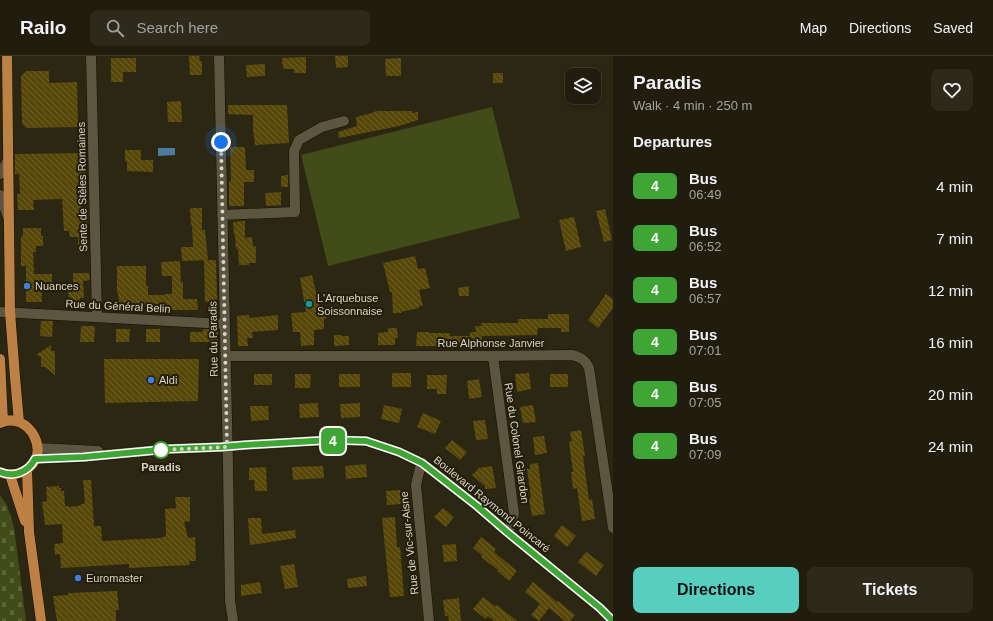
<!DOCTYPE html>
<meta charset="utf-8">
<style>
body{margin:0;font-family:Helvetica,sans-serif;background:#2d2a1c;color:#f1f3f6;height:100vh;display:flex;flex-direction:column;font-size:15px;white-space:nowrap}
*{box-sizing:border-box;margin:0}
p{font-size:13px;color:#a2a29e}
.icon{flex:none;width:22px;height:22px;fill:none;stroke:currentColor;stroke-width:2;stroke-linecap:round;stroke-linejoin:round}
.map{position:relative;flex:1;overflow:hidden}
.panel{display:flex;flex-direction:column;background:#211d0e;width:380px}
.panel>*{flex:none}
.badge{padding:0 8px;border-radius:6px;font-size:14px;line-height:26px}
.buttons{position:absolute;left:565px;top:12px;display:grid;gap:8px}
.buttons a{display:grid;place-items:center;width:36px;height:36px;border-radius:8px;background:#211d0e;box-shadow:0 2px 6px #0003,0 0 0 1px #3e3b2e;font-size:20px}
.you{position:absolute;width:20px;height:20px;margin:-10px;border:3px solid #fff;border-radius:50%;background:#1a73e8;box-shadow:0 0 0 6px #1a73e833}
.map>.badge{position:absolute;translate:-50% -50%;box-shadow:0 0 0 2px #fff}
h2{padding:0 20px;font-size:15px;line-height:36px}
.round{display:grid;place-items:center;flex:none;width:42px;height:42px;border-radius:8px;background:#2d2a1c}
.overview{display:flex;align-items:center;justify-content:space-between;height:68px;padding:0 20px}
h1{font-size:19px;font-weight:700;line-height:30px}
.button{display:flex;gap:8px;margin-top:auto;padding:8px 20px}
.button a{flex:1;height:46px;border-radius:8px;background:#58cec0;color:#111;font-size:16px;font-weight:700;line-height:46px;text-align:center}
.button a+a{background:#2d2a1c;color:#f1f3f6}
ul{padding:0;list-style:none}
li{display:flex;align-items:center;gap:12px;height:52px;padding:0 20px}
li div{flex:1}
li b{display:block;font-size:15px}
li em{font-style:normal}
li .badge{min-width:44px;font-weight:700;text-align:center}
header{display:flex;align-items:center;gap:24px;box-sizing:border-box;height:56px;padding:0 20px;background:#211d0e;border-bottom:1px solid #3e3b2e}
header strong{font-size:19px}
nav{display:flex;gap:22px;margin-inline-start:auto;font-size:14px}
.search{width:280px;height:36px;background:#2d2a1c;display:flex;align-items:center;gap:10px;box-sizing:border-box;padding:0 14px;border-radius:8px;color:#a2a29e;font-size:15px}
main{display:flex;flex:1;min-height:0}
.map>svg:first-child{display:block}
.cemetery{fill:url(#cemetery-stones)}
.garden{fill:#414c18}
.water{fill:#497ca0}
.building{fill:url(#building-back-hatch)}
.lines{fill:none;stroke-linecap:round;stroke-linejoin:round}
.minor-casing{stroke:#151000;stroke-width:11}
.major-casing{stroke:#151000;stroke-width:11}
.minor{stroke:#5c5641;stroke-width:10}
.major{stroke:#bd8045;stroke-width:10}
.line-casing{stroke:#fff;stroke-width:9}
.line{stroke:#3fa535;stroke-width:6}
.walk{stroke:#d8d5c8;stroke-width:4;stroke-dasharray:0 7.2}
.shop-dot{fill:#3f7fe0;stroke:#231d09;stroke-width:1.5}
.culture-dot{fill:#0f9aa8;stroke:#231d09;stroke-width:1.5}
.stop-dot{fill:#fff;stroke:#3fa535;stroke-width:2}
.labels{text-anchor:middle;stroke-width:4;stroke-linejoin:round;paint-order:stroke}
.street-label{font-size:11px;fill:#d8d5c8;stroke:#231d09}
.poi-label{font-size:11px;fill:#d8d5c8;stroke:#231d09;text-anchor:start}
.stop-label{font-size:11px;font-weight:bold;fill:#d8d5c8;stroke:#231d09}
</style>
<header>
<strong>Railo</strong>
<div class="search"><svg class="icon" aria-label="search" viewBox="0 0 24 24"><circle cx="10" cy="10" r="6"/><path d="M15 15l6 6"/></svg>Search here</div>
<nav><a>Map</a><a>Directions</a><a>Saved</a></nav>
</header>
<main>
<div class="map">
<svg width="613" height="565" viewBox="0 0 613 565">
<defs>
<pattern id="cemetery-stones" width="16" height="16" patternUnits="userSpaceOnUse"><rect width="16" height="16" fill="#414c18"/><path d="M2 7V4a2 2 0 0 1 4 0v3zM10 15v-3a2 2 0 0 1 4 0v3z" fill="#5c6538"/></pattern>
<pattern id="building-back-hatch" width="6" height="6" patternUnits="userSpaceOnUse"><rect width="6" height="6" fill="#57480a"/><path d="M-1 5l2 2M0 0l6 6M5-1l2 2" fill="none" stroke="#6e622c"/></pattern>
</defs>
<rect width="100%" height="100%" fill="#2c2712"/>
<!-- cemetery -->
<path class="cemetery" d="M0,439L7,449L14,471L26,565H0Z"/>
<!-- garden -->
<path class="garden" d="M492,51L520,162L328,210L301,99Z"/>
<!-- water -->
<path class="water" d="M158,92H175V99L158,100Z"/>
<!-- building -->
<path class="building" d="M189,0H199L200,5H202V19H190Z
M335,0H348V11L336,12Z
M306,1V17H294V13H283L282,2Z
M111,2H136V16H123V26H111Z
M401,2V20H386L385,3Z
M265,8V20L247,21L246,9Z
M26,15H49V27L77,26L78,71L26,72L22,67L21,20Z
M493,17H503V27H493Z
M181,45L182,66H168L167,46Z
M228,49H287L289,87L255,89L253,74V59L228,58Z
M376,55H412V57L418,56V64L399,70L339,82L338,76L357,70L356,61L372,57Z
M230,91H245L246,114H254V126H244V150H229V125H231Z
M125,94H141V104H153V116L127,115V105H125Z
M85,97L86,136L81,137L82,156H87L88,197H78V181H70L69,175H64L62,143L33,144L34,154H18L17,138H20L19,118H15V98Z
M288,119V131H281V120Z
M281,136V149L266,150L265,137Z
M190,152H202V174H205L208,204L182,205L181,191H193L192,169H191Z
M605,153L612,184L604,186L596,155Z
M574,161L581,191L566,195L559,164Z
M245,165V182L252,181L253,190H256V207H249V209H239L238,193H236L235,178L234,179L233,166Z
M23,172H41V180H43V190H36V196H33L34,218H52V228H41L42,246H26V210H21V180H23Z
M415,200L418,213L425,212L430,232L419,234L423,250H419V252L401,256V257H393L392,236H390L383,207Z
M204,204H216L217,245L205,246Z
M180,205L181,226H183V243H197L198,254H166V252H146V249H119L118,237H117V210H146V230H148V239H165V238H172V220H162L161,206Z
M73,217H89L90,224L83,225L84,242H80V246H69L68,232H73Z
M312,219L320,253L325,252L327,262L324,263V273L314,274V289L301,290L300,276H293L291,257L306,256L300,222Z
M469,230V240H459L458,232Z
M606,238L613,243V252L598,272L588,264Z
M548,258H569V276H561V272H538L537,279L482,280V290H416L417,276H429V277H450V280H470V276H476L475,270H482L481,267H518V263H548Z
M249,259V262L278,259V274L252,276L253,282H247L248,290H238L237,260Z
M41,265H53L52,281L40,280Z
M81,270H95L94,286H80Z
M388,272H397L398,282H395V289H378V277L388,276Z
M116,273H130L129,286H116Z
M146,273H160V286H146Z
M203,273L218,274V286H190V276H203Z
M334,279H341V280H349V289L334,290Z
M51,289V295H55V319L45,311H41V301L36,299Z
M104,303H199L198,345L105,347Z
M392,317H411V331H392Z
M529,317L531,333L517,336L515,318Z
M254,318H272V329H254Z
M295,318H311L310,332H295Z
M339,318H360V331H339Z
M550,318H568V331H550Z
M427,319H447L446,338H437V333H427Z
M479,323L482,341L469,343L467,325Z
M318,347L319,361L300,362L299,348Z
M360,347V361L341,362L340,348Z
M384,349L402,353L399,367L381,363Z
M533,349L536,366L523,367L520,351Z
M250,350H268L269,364L251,365Z
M423,357L441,365L435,378L417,371Z
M485,364L488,383L476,384L473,365Z
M581,374L585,400H583L589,444L592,443L595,463L582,465L577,432L573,433L571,416H573L569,386L572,385L570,376Z
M544,380L547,397L535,399L533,381Z
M452,384L467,396L460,404L445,392Z
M538,407L545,458L532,460L529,443L531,442L527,413H530V408Z
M366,408L367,421L346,423L345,410Z
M323,410L324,422L293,424L292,411Z
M492,410L496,432L485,433V430L472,419L479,412Z
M266,411L267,435H255L254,424H249V412Z
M83,424H91L94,470H101L102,485L160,482L166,480L165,453L176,452L175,441H190V465L184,466L188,482L195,481L196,505H189L190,509L168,510L129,512V508L61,512L60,498L55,499L54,488L63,487L62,468L45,469L42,446L47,445L46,431L59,430V432H61V435H64L65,450H68V451L78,450L85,447Z
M400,434L401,448L387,449L386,435Z
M443,452L454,461L446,471L434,461Z
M395,461L397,491H400L404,540L390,541L382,462Z
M248,462H261L262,478L295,474L296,482L250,489Z
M562,469L576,480L567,491L554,480Z
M481,481L496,493L494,496L517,515L509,525L497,515L498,514L481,501L482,499L473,492Z
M456,488L457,505L444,506L442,489Z
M586,496L604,509L596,520L578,506Z
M294,508L298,531L285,533L280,510Z
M366,520L367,530L348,532L347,523Z
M260,526L262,537L241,540V529Z
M533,526L557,546L558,545L575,559L570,565H565L549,552L539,565L531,559L540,548L525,536Z
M117,535L119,554H116V565H57L53,540L68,539V537Z
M483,541L495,550L497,549L517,565H494L488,560L486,563L473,553Z
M459,542L461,565H449L448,560H445L443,544Z"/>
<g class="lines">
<!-- minor casing -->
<g class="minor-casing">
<path id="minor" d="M91,0L97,261
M219,0L228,409L230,544L233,565
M0,118L8,104
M0,139L8,161
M222,159L295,156L294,95L299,84L322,71L344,65
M0,256L225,268
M226,300H493L572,299C581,302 585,303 589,312L613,472
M493,300L514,457C513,464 512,471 507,476
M38,392L98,395
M35,403L83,401L169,393L221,391L245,389L331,384L366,385L399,396L422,407L477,450L507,476L600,552L613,565
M422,407L420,412L416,429L429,565"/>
</g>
<!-- major casing -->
<g class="major-casing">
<path id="major" d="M7,0L10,256L15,321L19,366
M0,303L3,366
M0,367C29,353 54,400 24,415C16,419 8,420 0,416
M27,413L29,476L41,565
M10,419L25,465"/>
</g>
<!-- minor -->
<use href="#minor" class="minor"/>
<!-- major -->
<use href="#major" class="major"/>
</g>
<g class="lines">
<!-- line casing -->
<g class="line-casing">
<path id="line" d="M0,416C14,422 28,416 35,403L84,401L169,393L221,391L245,389L331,384L366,385L399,396L422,407L477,450L507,476L600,552L613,565"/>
</g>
<!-- line -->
<use href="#line" class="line"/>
<!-- walk -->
<path class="walk" d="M161,394H157L227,391L221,86"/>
</g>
<!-- markers -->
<g class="shop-dot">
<circle cx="27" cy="230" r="4"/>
<circle cx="151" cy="324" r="4"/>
<circle cx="78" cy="522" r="4"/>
</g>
<circle class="culture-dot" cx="309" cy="248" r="4"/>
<circle class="stop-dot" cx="161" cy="394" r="8"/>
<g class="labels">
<!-- street labels -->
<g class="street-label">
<text transform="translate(82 131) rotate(-91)" y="4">Sente de Stèles Romaines</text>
<text transform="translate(118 250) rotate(3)" y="4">Rue du Général Belin</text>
<text transform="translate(213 283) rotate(-91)" y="4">Rue du Paradis</text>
<text x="491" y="291">Rue Alphonse Janvier</text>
<text transform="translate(517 387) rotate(82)" y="4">Rue du Colonel Girardon</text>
<text transform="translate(492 448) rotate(39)" y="4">Boulevard Raymond Poincaré</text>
<text transform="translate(409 487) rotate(-96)" y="4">Rue de Vic-sur-Aisne</text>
</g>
<!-- poi labels -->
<g class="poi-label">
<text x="35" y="234">Nuances</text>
<text x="317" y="246">L'Arquebuse<tspan x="317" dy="13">Soissonnaise</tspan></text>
<text x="159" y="328">Aldi</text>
<text x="86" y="526">Euromaster</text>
</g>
<!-- stop labels -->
<g class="stop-label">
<text x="161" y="415">Paradis</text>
</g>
</g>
</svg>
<div class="buttons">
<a><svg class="icon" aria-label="layers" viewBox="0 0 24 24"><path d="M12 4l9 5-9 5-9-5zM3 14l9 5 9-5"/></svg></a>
</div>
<div class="you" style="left:221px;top:86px"></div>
<b class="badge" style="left:333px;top:385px;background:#3fa535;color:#fff">4</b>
</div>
<section class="panel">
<div class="overview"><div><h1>Paradis</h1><p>Walk · 4 min · 250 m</p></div><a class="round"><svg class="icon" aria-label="heart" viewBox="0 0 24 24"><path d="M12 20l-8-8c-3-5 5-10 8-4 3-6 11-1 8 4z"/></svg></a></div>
<h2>Departures</h2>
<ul>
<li><span class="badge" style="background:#3fa535;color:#fff">4</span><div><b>Bus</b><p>06:49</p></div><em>4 min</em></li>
<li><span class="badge" style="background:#3fa535;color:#fff">4</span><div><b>Bus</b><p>06:52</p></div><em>7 min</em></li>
<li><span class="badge" style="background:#3fa535;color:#fff">4</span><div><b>Bus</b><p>06:57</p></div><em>12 min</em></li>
<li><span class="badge" style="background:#3fa535;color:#fff">4</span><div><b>Bus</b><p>07:01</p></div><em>16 min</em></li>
<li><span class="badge" style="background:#3fa535;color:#fff">4</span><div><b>Bus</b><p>07:05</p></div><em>20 min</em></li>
<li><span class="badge" style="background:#3fa535;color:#fff">4</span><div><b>Bus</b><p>07:09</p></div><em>24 min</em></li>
</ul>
<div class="button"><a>Directions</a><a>Tickets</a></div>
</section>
</main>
